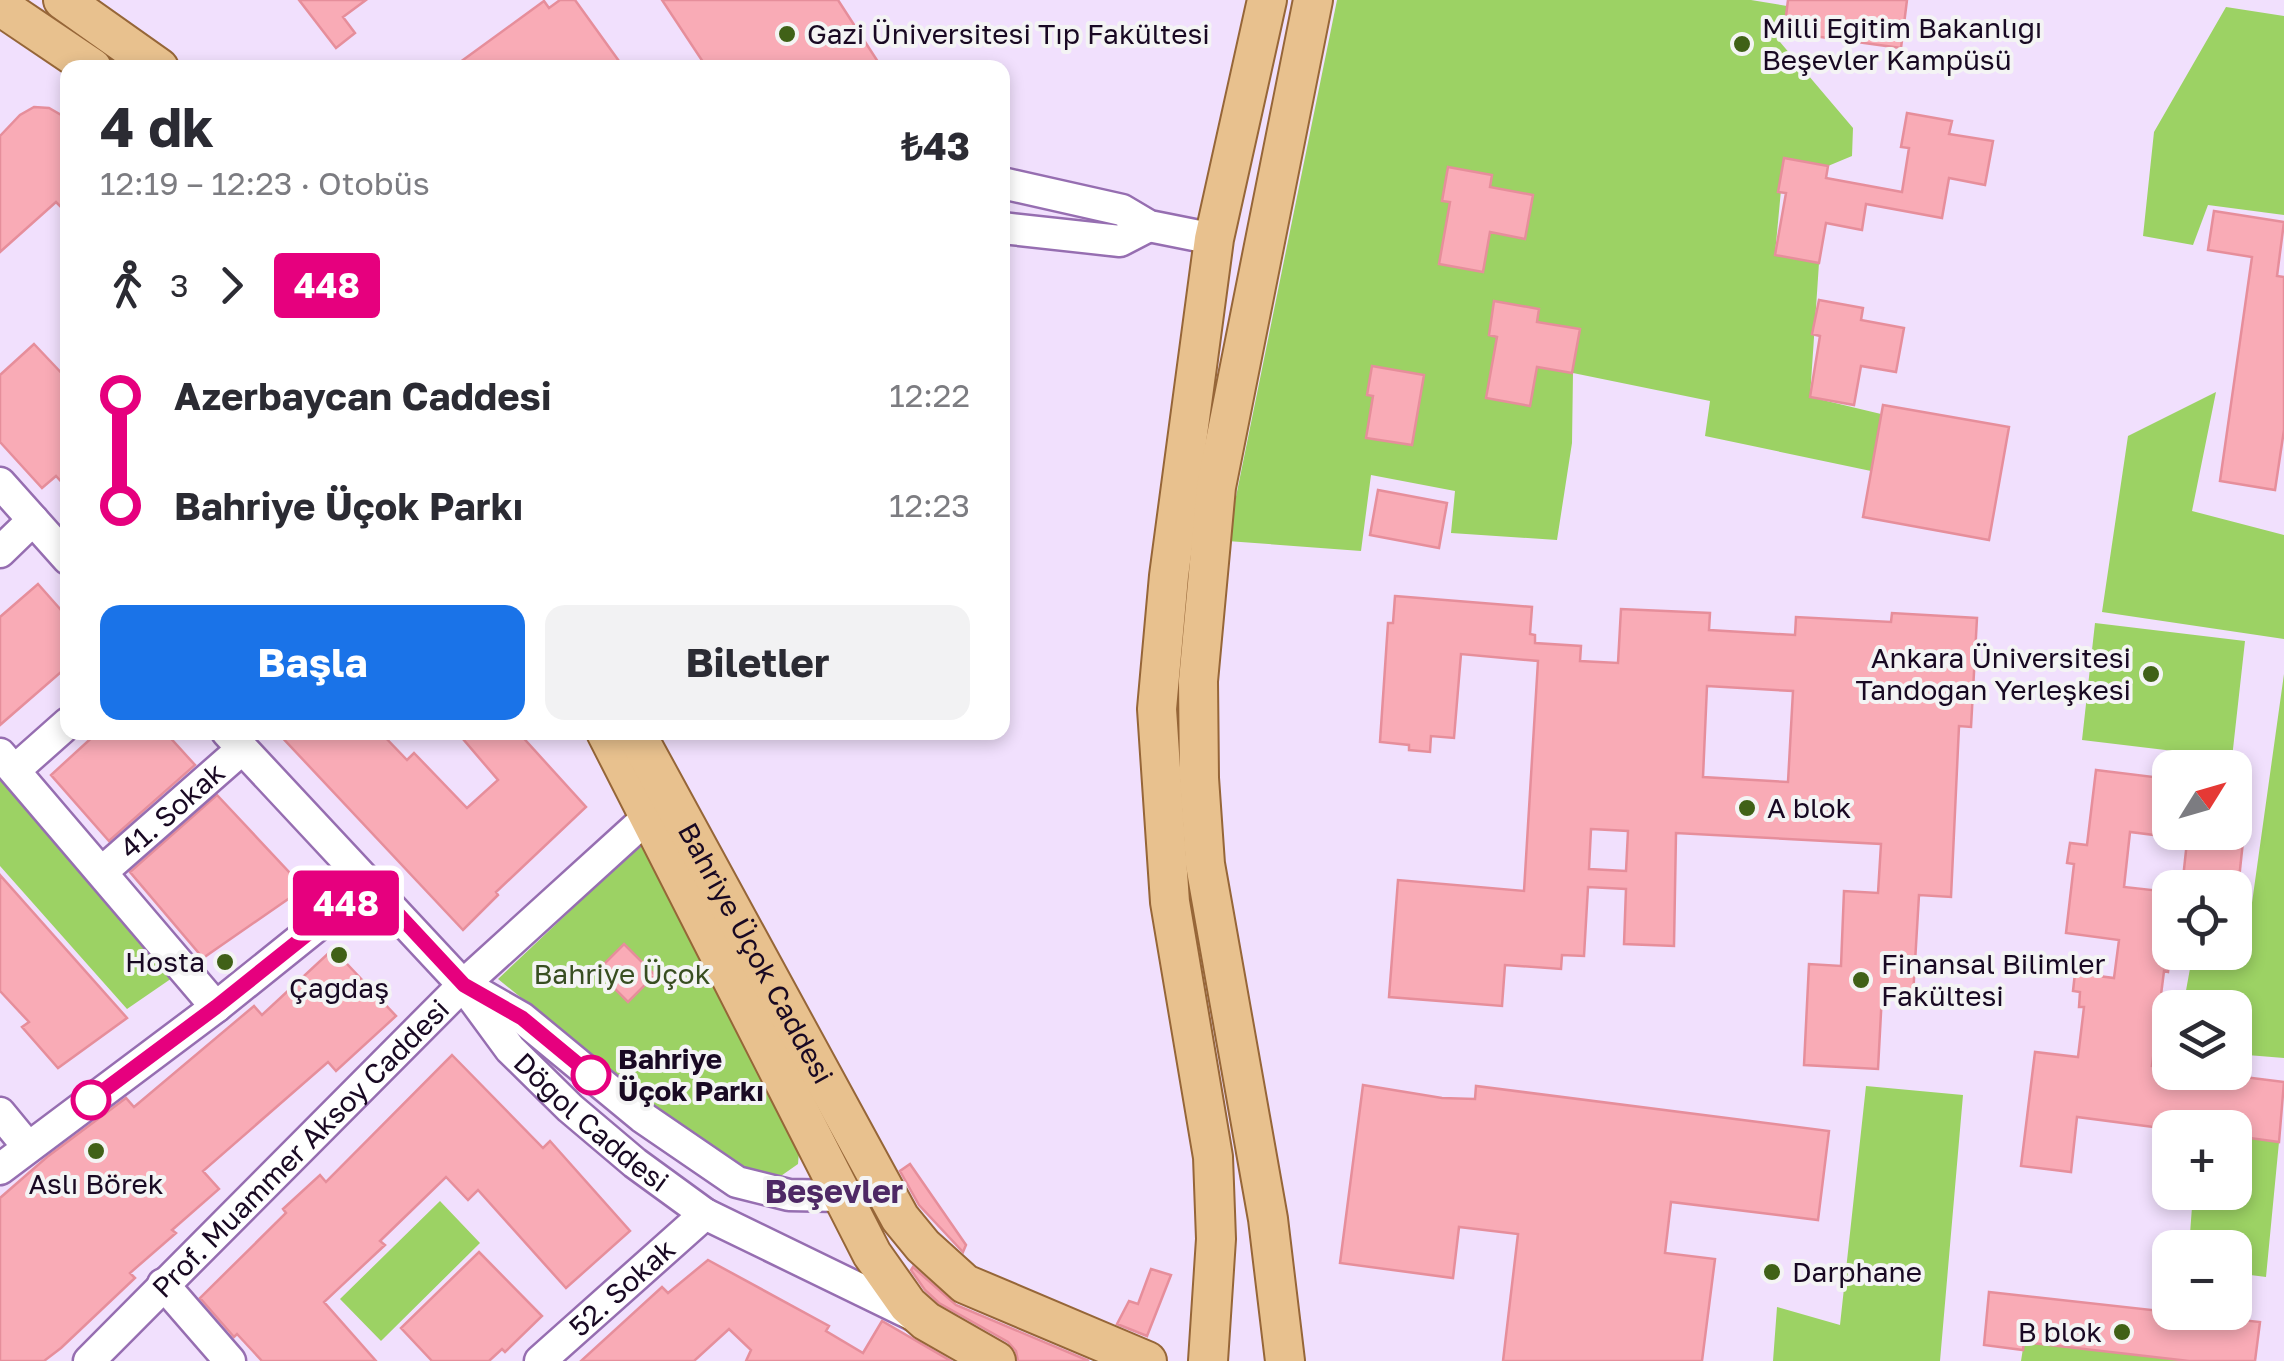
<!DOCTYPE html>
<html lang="tr">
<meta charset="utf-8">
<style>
body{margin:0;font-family:"Golos Text",sans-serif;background:#f2f2f3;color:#2b2b33;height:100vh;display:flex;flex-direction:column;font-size:38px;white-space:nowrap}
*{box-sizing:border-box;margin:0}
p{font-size:32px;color:#7c7c81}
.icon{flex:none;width:55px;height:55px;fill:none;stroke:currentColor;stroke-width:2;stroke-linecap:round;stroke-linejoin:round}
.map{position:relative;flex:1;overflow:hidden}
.sheet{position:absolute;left:60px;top:60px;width:950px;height:680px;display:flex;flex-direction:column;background:#fff;border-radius:20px;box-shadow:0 5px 15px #0003}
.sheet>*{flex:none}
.badge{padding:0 20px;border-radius:8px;font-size:35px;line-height:65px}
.needle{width:65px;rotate:53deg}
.fabs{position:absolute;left:2152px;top:750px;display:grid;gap:20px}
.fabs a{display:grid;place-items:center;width:100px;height:100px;border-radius:20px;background:#fff;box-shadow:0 5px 15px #0003;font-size:50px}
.map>.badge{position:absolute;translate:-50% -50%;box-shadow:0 0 0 5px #fff}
.legs{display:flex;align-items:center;gap:15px;height:110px;padding:0 40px;font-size:32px}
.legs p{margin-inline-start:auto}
.summary{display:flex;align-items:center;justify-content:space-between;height:170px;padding:0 40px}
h1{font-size:55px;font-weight:700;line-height:75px}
.button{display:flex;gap:20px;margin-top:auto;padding:20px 40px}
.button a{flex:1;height:115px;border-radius:20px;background:#1a73e8;color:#fff;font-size:40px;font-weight:700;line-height:115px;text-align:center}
.button a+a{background:#f2f2f3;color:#2b2b33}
ul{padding:0 40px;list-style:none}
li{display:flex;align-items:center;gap:35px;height:110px;font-size:38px}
li i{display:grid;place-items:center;width:15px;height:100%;margin:0 12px;background:currentColor}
li i::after{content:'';width:25px;height:25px;margin:-12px;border:8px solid;border-radius:50%;background:#fff}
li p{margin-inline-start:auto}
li:first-child i{background:linear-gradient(#0000 50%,currentColor 0)}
li:last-child i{background:linear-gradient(currentColor 50%,#0000 0)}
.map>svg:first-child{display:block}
.green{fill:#9cd264}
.building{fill:#f9abb6;stroke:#e68e9b;stroke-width:2.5;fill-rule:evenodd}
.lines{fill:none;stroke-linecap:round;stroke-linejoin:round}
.minor-casing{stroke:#966eb1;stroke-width:35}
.major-casing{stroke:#966638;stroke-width:42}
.minor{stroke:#fff;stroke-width:30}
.major{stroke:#e8c18e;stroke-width:38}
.line-1-casing{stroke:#fff;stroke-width:22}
.line-1{stroke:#e6007e;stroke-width:15}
.poi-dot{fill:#406117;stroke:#f4f4f4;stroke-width:4}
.stop-1-dot{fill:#fff;stroke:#e6007e;stroke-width:5}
.labels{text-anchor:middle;stroke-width:8;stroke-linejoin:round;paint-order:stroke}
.poi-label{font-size:28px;fill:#190923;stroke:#f4f4f4;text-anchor:start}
.street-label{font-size:28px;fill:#190923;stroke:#f4f4f4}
.park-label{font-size:28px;fill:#384e21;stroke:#f4f4f4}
.stop-label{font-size:28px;font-weight:bold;fill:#190923;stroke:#f4f4f4;text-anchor:start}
.quarter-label{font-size:32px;font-weight:bold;fill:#4e2865;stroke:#f4f4f4}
</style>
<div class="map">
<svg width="2284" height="1361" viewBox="0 0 2284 1361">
<rect width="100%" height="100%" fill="#f1e0fd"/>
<!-- green -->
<path class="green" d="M1337,0H1751L1787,6L1780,42L1853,128L1852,156L1828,166L1784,158L1775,254L1819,263L1810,397L1881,414L1871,471L1705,436L1710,401L1573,373L1572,443L1557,540L1451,533L1455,491L1371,475L1361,551L1227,541Z
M2226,7L2284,16V215L2208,205L2193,245L2143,236L2154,132Z
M2216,392L2192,511L2284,535V639L2102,612L2128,436Z
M2095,623L2245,641L2232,758L2082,740Z
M2284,674V1058L2235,1054V1008L2183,1007L2191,963L2243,967Z
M0,777L175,976L127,1009L0,866Z
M644,841L800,1139L798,1164L778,1178H758L716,1156L498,979Z
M1866,1086L1963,1095L1940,1361H1773L1777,1307L1840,1325Z
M2235,1136L2279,1142L2266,1277L2235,1273V1248H2189L2193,1193L2235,1192Z
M440,1201L480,1243L381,1341L340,1299Z
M2024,1342L2189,1361H2021Z"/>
<!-- building -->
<path class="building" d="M299,0H366L343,17L355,33L336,48Z
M560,0H575L624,68H452L544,1L549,8Z
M662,0H838L882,68H707Z
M1788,0H1907L1901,48L1784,32Z
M34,107L49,108L68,119V214L56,202L0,252V136L20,115Z
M1907,113L1952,121L1949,134L1993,141L1985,185L1949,178L1942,218L1866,204L1862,230L1826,223L1819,263L1775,255L1786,193L1778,192L1784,158L1828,166L1826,178L1902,192L1909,148L1901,147Z
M1448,167L1492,175L1490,187L1533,195L1525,239L1490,232L1483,272L1439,264L1450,202L1442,201Z
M2214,211L2284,222L2277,276L2284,277V430L2275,490L2220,481L2252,257L2208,250Z
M1819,300L1863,308L1861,320L1904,328L1896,372L1861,366L1854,405L1810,397L1820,336L1812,334Z
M1494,301L1539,309L1537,322L1580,329L1572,373L1537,367L1530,406L1486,398L1497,337L1489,335Z
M34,344L68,380V489L56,476L42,488L0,442V375Z
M1372,366L1424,375L1412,445L1366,438L1373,396L1367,395Z
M1883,405L2009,427L1989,540L1863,517Z
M1378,490L1447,503L1439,548L1370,535Z
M38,584L68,618V666L0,725V617Z
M1395,596L1532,607L1530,634L1535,635V643L1581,646L1580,661L1618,663L1621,609L1710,613L1709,630L1795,635L1796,617L1891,622L1892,613L1977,618L1971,727L1959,726L1951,897L1919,895L1913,996L1882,994L1878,1069L1804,1065L1809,964L1841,966L1844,891L1878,893L1881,844L1676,833L1674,946L1624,944L1626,889L1588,887L1584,956L1562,955L1561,969L1505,965L1502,1006L1389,997L1398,880L1524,891L1538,661L1461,654L1454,738L1431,736L1430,752L1409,750V745L1380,742L1388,623H1393ZM1707,686L1793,691L1788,782L1703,777ZM1591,829L1628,831L1626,871L1589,869Z
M98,732H165L195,765L109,841L51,775Z
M277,732H380L407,760L414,753L467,808L498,780L457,732H518L586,807L496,892L498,895L463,930Z
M2096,770L2170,779V837L2130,832L2124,887L2170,892V955L2168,972L2164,971L2152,1066L2170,1068V1072H2204L2284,1082L2279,1142L2235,1136V1128H2161L2077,1117L2071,1172L2021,1166L2035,1052L2078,1057L2084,1007H2079L2080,992L2073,991L2075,973L2114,978L2119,940L2066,933L2074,864L2067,863L2070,843L2087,845Z
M217,795L304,888L203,958L130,872Z
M2188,832H2244L2239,879L2224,877L2223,888H2182Z
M0,875L127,1018L58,1068L22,1027L29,1022L0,991Z
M624,944L655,975L628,1002L597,971Z
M333,949L396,1016L336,1071L328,1062L203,1171L219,1189L172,1230L176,1233L130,1273L135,1278L61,1348L44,1361H0V1198L47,1157L126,1098L134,1107L254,1006L262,1015Z
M452,1055L543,1148L550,1141L630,1231L566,1288L478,1190L468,1200L446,1177L380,1241L385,1245L324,1302L376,1361H262L237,1334L234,1337L200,1298L286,1213L283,1209L320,1175L326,1182Z
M1363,1085L1442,1098L1475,1099L1476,1086L1829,1131L1818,1220L1671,1202L1665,1253L1715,1259L1702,1361H1503L1518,1234L1459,1227L1453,1278L1340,1263Z
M910,1164L966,1245L963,1252L919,1205L900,1171Z
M479,1252L542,1316L505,1352L502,1349L489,1361H432L401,1328Z
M708,1260L829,1326L826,1331L863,1353L882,1321L951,1361H746L751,1350L729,1329L694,1361H581L662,1287L668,1293Z
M913,1267L956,1305L1089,1361H1018L1016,1351L1008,1342L939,1303L925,1290L911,1270Z
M1151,1269L1171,1275L1147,1336L1117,1324L1129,1301L1138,1304Z
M1989,1292L2260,1322L2255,1361H2189L2024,1342L2023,1350L1984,1345Z"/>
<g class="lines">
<!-- minor casing -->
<g class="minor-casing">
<g id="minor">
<path d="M1002,183L1122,210L1149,226L1214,239"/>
<path d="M1002,228L1120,241L1149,226"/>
<path d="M0,483L68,559"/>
<path d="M0,552L33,520"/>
<path id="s1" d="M227,732L463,985L510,1049L570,1108L635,1163L705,1214L917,1317"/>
<path d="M0,754L216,1007"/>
<path d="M15,770L68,723"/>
<path id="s2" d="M103,871L242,749"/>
<path d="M475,991L522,1018L642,1117L737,1182L789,1195L842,1196"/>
<path d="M0,1113L28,1147"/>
<path d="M0,1169L216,1007L369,884"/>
<path d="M163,1284L230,1361"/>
<path id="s3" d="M89,1361L463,985L649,816"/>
<path id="s4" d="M540,1361L705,1214"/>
</g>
</g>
<!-- major casing -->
<g class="major-casing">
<g id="major">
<path d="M63,0L159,68"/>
<path d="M0,6L92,68"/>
<path d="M606,732L872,1254L908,1305L926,1321L996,1361"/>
<path id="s5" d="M635,732L900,1218L923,1246L965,1284L1147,1361"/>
<path d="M1208,1361L1216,1239L1213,1157L1170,902L1157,709L1169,576L1214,239L1267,0"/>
<path d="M1285,1361L1268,1219L1205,864L1199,778L1198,681L1216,487L1313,0"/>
</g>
</g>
<!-- minor -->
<use href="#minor" class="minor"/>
<!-- major -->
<use href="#major" class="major"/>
</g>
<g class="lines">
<!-- line-1 casing -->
<g class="line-1-casing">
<path id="line-1" d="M91,1100L216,1007L370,884L464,985L522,1018L591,1075"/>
</g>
<!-- line-1 -->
<use href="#line-1" class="line-1"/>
</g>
<!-- markers -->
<g class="poi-dot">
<circle cx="787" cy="34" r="10"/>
<circle cx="1742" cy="44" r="10"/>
<circle cx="2151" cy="674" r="10"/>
<circle cx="1747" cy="808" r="10"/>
<circle cx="339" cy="955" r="10"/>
<circle cx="225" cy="962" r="10"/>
<circle cx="1861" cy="980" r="10"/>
<circle cx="96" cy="1151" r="10"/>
<circle cx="1772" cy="1272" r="10"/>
<circle cx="2122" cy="1332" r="10"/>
</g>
<g class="stop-1-dot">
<circle cx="591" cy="1075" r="18"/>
<circle cx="91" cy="1100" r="18"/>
</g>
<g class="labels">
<!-- poi labels -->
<g class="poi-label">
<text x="1762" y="38">Milli Eğitim Bakanlığı<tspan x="1762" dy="32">Beşevler Kampüsü</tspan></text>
<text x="807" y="44">Gazi Üniversitesi Tıp Fakültesi</text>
<text x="2131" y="668" text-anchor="end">Ankara Üniversitesi<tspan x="2131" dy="32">Tandoğan Yerleşkesi</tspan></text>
<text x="1767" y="818">A blok</text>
<text x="205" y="972" text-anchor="end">Hosta</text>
<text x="1881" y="974">Finansal Bilimler<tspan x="1881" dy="32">Fakültesi</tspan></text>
<text x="339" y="998" text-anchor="middle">Çağdaş</text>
<text x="96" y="1194" text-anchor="middle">Aslı Börek</text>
<text x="1792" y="1282">Darphane</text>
<text x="2102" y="1342" text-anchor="end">B blok</text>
</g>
<!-- street labels -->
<g class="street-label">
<text dy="10" stroke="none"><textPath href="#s2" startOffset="92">41. Sokak</textPath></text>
<text dy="10" stroke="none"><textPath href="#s5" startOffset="252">Bahriye Üçok Caddesi</textPath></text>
<text dy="10" stroke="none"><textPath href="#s1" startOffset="535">Dögol Caddesi</textPath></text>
<text dy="10" stroke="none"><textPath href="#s3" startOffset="300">Prof. Muammer Aksoy Caddesi</textPath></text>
<text dy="10" stroke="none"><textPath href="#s4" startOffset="110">52. Sokak</textPath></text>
</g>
<!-- park labels -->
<g class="park-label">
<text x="622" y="984">Bahriye Üçok</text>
</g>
<!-- stop labels -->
<g class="stop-label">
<text x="618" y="1069">Bahriye<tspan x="618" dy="32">Üçok Parkı</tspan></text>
</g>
<!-- quarter labels -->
<g class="quarter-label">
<text x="834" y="1203">Beşevler</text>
</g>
</g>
</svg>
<div class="fabs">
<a><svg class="needle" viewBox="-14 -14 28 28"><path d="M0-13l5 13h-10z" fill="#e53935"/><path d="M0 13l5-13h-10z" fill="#7c7c81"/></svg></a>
<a><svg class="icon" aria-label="locate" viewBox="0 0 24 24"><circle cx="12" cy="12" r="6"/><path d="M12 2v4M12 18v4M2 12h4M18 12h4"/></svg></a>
<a><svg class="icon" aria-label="layers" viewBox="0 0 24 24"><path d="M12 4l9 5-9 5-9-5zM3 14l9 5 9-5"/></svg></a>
<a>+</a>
<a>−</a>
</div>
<b class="badge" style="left:346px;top:903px;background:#e6007e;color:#fff">448</b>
<section class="sheet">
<div class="summary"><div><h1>4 dk</h1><p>12:19 – 12:23 · Otobüs</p></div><b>₺43</b></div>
<div class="legs"><svg class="icon" aria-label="walk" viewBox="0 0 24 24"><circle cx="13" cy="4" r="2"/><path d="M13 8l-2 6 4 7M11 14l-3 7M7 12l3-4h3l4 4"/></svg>3<svg class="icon" aria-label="forward" viewBox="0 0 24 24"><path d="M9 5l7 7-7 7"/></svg><b class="badge" style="background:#e6007e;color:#fff">448</b></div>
<ul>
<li><i style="color:#e6007e"></i><b>Azerbaycan Caddesi</b><p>12:22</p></li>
<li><i style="color:#e6007e"></i><b>Bahriye Üçok Parkı</b><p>12:23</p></li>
</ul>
<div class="button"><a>Başla</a><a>Biletler</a></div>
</section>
</div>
